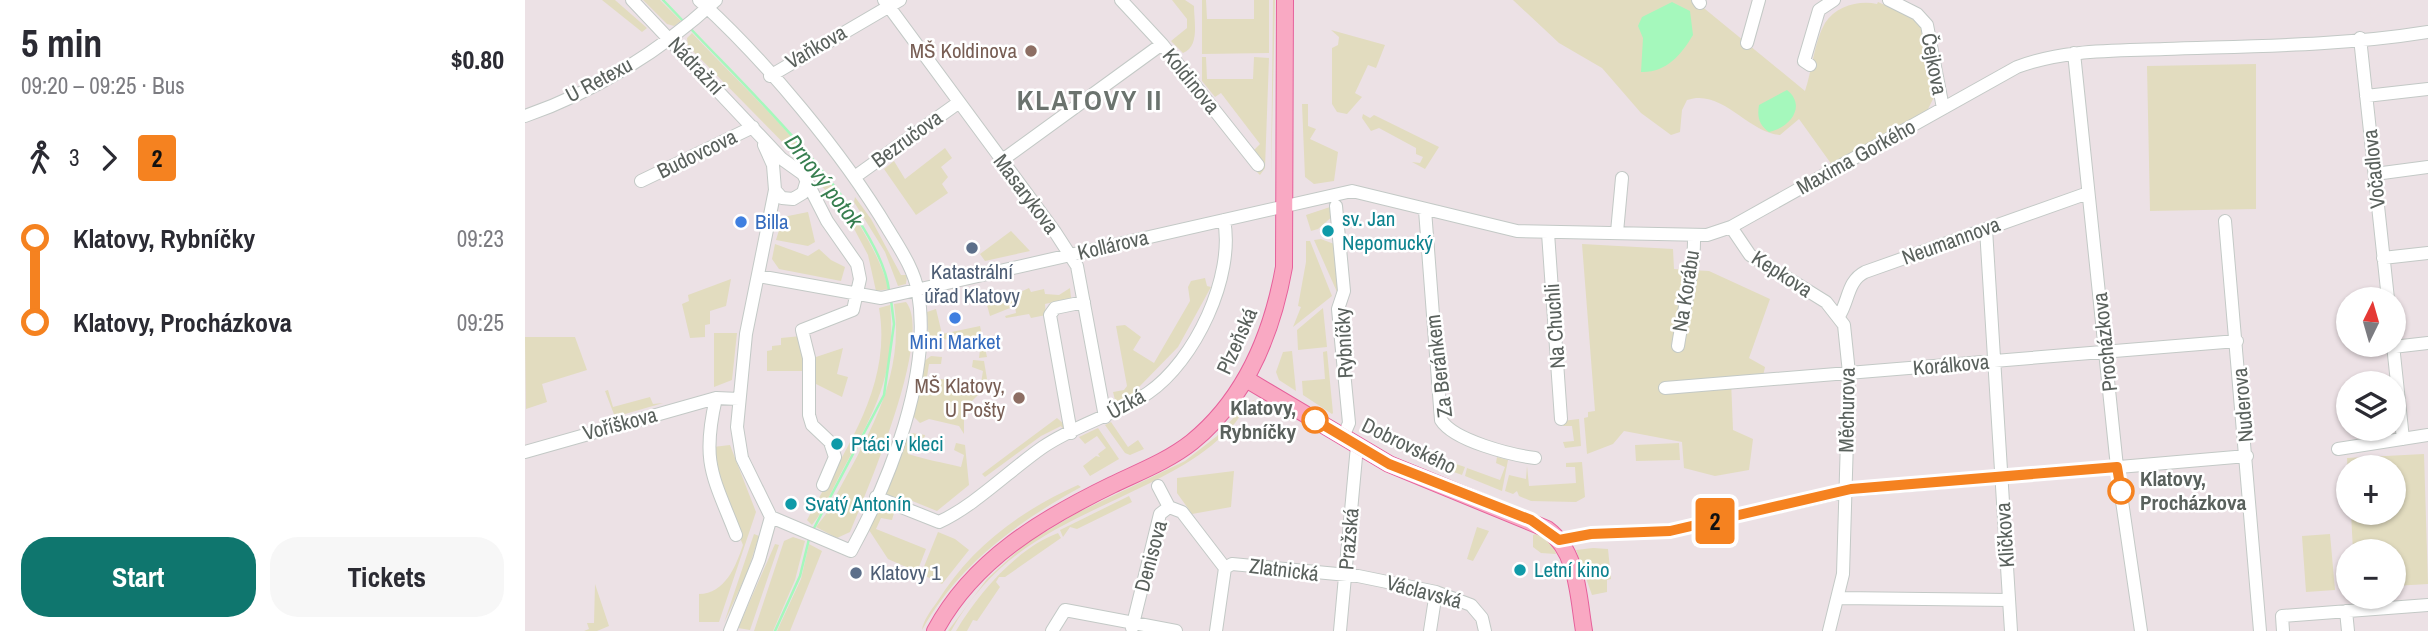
<!DOCTYPE html>
<meta charset="utf-8">
<style>
body{margin:0;font-family:"Archivo Narrow",sans-serif;background:#f7f7f7;color:#2b2b33;height:100vh;display:flex;flex-direction:column;font-size:26px;white-space:nowrap}
*{box-sizing:border-box;margin:0}
p{font-size:23px;color:#7c7c81}
.icon{flex:none;width:38px;height:38px;fill:none;stroke:currentColor;stroke-width:2;stroke-linecap:round;stroke-linejoin:round}
.map{position:relative;flex:1;overflow:hidden}
.details{display:flex;flex-direction:column;background:#fff;width:525px}
.details>*{flex:none}
.badge{padding:0 14px;border-radius:5px;font-size:24px;line-height:46px}
.needle{width:46px;rotate:5deg}
.tools{position:absolute;left:1811px;top:287px;display:grid;gap:14px}
.tools a{display:grid;place-items:center;width:70px;height:70px;border-radius:50%;background:#fff;box-shadow:0 2px 5px #0004;font-size:35px}
.map>.badge{position:absolute;translate:-50% -50%;box-shadow:0 0 0 4px #fff}
.legs{display:flex;align-items:center;gap:10px;height:77px;padding:0 21px;font-size:23px}
.legs p{margin-inline-start:auto}
.summary{display:flex;align-items:center;justify-content:space-between;height:119px;padding:0 21px}
h1{font-size:38px;font-weight:700;line-height:52px}
.cta{display:flex;gap:14px;margin-top:auto;padding:14px 21px}
.cta a{flex:1;height:80px;border-radius:28px;background:#0f766e;color:#fff;font-size:28px;font-weight:700;line-height:80px;text-align:center}
.cta a+a{background:#f7f7f7;color:#2b2b33}
ul{padding:0 21px;list-style:none}
li{display:flex;align-items:center;gap:24px;height:84px;font-size:26px}
li i{display:grid;place-items:center;width:10px;height:100%;margin:0 9px;background:currentColor}
li i::after{content:'';width:18px;height:18px;margin:-9px;border:5px solid;border-radius:50%;background:#fff}
li p{margin-inline-start:auto}
li:first-child i{background:linear-gradient(#0000 50%,currentColor 0)}
li:last-child i{background:linear-gradient(currentColor 50%,#0000 0)}
main{display:flex;flex:1;min-height:0}
.map>svg:first-child{display:block}
.green{fill:#e2dcbf}
.water{fill:#a5f8bc}
.lines{fill:none;stroke-linecap:round;stroke-linejoin:round}
.stream{stroke:#a5f8bc;stroke-width:2.5}
.minor-casing{stroke:#c3c9c6;stroke-width:14}
.major-casing{stroke:#e6609b;stroke-width:18}
.minor{stroke:#fff;stroke-width:12}
.major{stroke:#f9a9c3;stroke-width:16}
.line-1-casing{stroke:#fff;stroke-width:16}
.line-1{stroke:#f58220;stroke-width:10}
.education-dot{fill:#8d6e63;stroke:#fff;stroke-width:2.5}
.shop-dot{fill:#3f7fe0;stroke:#fff;stroke-width:2.5}
.culture-dot{fill:#0f9aa8;stroke:#fff;stroke-width:2.5}
.service-dot{fill:#5c6f8a;stroke:#fff;stroke-width:2.5}
.stop-1-dot{fill:#fff;stroke:#f58220;stroke-width:3.5}
.labels{text-anchor:middle;stroke-width:5;stroke-linejoin:round;paint-order:stroke}
.street-label{font-size:21px;fill:#5a615d;stroke:#fff}
.education-label{font-size:21px;fill:#785e54;stroke:#fff;text-anchor:end}
.culture-label{font-size:21px;fill:#0d838f;stroke:#fff;text-anchor:start}
.shop-label{font-size:21px;fill:#366cbe;stroke:#fff;text-anchor:start}
.service-label{font-size:21px;fill:#4e5e75;stroke:#fff}
.stop-label{font-size:21px;font-weight:bold;fill:#5a615d;stroke:#fff;text-anchor:end}
.water-label{font-size:23px;font-style:italic;fill:#367e4f;stroke:#fff}
.district-label{font-size:28px;font-weight:bold;letter-spacing:2px;fill:#6b736e;stroke:#fff}
</style>
<main>
<section class="details">
<div class="summary"><div><h1>5 min</h1><p>09:20 – 09:25 · Bus</p></div><b>$0.80</b></div>
<div class="legs"><svg class="icon" aria-label="walk" viewBox="0 0 24 24"><circle cx="13" cy="4" r="2"/><path d="M13 8l-2 6 4 7M11 14l-3 7M7 12l3-4h3l4 4"/></svg>3<svg class="icon" aria-label="forward" viewBox="0 0 24 24"><path d="M9 5l7 7-7 7"/></svg><b class="badge" style="background:#f58220;color:#111">2</b></div>
<ul>
<li><i style="color:#f58220"></i><b>Klatovy, Rybníčky</b><p>09:23</p></li>
<li><i style="color:#f58220"></i><b>Klatovy, Procházkova</b><p>09:25</p></li>
</ul>
<div class="cta"><a>Start</a><a>Tickets</a></div>
</section>
<div class="map">
<svg width="1903" height="631" viewBox="0 0 1903 631">
<rect width="100%" height="100%" fill="#ece1e5"/>
<!-- green -->
<path class="green" d="M77,0H90L122,28L117,32Z
M118,0H135L156,21L149,26L142,24Z
M647,0H660L669,6C669,22 675,46 658,53L646,41L662,28V19Z
M677,0H681L682,19H729V0H744V53L677,54Z
M748,0H750L746,179Z
M988,0H1169L1280,91C1287,71 1289,42 1300,23C1311,6 1334,0 1352,4L1353,2L1384,16L1396,26L1403,40L1409,97L1402,111L1307,165L1274,119L1255,135C1222,132 1197,88 1162,100L1157,110L1155,132L1146,135L1116,113L1077,68L1034,43Z
M806,30L860,45L851,68L843,65L830,93L837,97L822,114L812,112L807,104V48L813,45L814,37Z
M167,33C234,104 336,194 364,289L351,291L343,255L326,223L282,167L163,46L162,38Z
M677,57H681L682,79H728L729,57L744,58L740,168L735,175L730,170L729,150L735,144L696,93L690,97L677,81Z
M1731,64V209L1625,211L1622,66Z
M777,104H783V126L791,129L785,139L813,152L809,181L789,184L780,177Z
M838,114L845,118L849,115L914,147L900,169L887,162L895,163L898,157L891,154V148L854,128L846,131L837,118Z
M420,148L427,158L416,167L423,177L417,184L423,193L391,215L359,169L369,161L380,179Z
M330,197L346,219L376,275H382L381,284L373,286L360,252L329,202Z
M805,207L809,215L793,229L786,231L781,215Z
M283,212L290,242L283,246L251,240L258,217Z
M486,231L505,251L460,261L455,254Z
M796,239L809,244L815,286L812,292L789,240Z
M781,241H785L807,296L768,327L776,307L773,306L781,262Z
M250,244L283,256L294,249L306,260L320,267L316,281L254,269L247,259Z
M1057,244L1148,249L1149,269L1184,271L1245,299L1224,358L1240,367L1238,376L1206,380L1208,430L1228,439L1224,470L1190,476L1159,468L1157,442L1099,431L1088,444L1062,454L1059,418L1063,417V412L1070,411Z
M680,278L682,286L686,287L653,347L614,387L617,392H611L591,404L588,392L599,390L602,386L591,326L600,325L616,337L608,350L629,363L665,301L663,287L666,281Z
M206,279L201,306L185,311V324L180,325V337L165,338L157,304L164,301L163,295Z
M504,288L506,292L519,289L520,294L534,295L545,288L546,298L520,304L521,315L506,318L504,314L481,318L480,316L491,313L490,306L465,316L460,298L489,292L491,294Z
M381,302C409,336 341,493 325,532L312,538L291,527L301,514C336,447 381,383 369,304Z
M365,305C372,374 348,415 316,473C306,491 300,509 287,525L282,520C317,453 368,388 354,308Z
M798,308L802,347L773,350L772,330Z
M411,309L417,334L455,326L462,357L454,358L455,350L449,343L418,339L412,345L404,343L402,312Z
M189,333H212L207,380L189,387Z
M276,336L280,371H242V351L247,350V346L256,345V338Z
M0,337H50L62,370L17,384L22,402L1,409Z
M318,348L312,374L323,377L317,397L291,384L288,358Z
M767,351L771,391L754,380L751,372L758,352Z
M802,351L808,413L807,414L778,395L777,381L800,379L798,352Z
M406,356L417,357L416,364H404L402,377C421,380 437,381 456,383L458,371L447,367L448,360L459,361L463,385L439,409V434L434,426L404,419L395,423L388,416L398,362Z
M83,390L88,407L125,397L128,404L138,403L90,417L80,391Z
M731,399C722,405 716,415 710,423C696,439 678,453 660,464C570,517 483,530 426,631H423L462,579L500,544L552,513L660,461L692,436L721,404Z
M532,418L541,426L539,431L536,426L516,436L460,477L457,474Z
M1054,419L1056,446L1040,448L1038,442L1049,441L1047,426H1038L1037,421Z
M586,422L603,447L613,440L619,449L605,455L600,453L580,425Z
M573,428L594,459L565,476L558,466L571,456L575,457L573,454L581,448L572,436L560,444L554,437Z
M386,433L400,435L398,443L386,441L383,454C402,460 416,462 436,467L439,455L429,450L431,443L440,445L444,485L412,511L375,496L372,499L362,497L361,490L381,439Z
M1154,443L1155,460L1111,461L1110,445Z
M205,445L231,512L194,622H174V594C200,594 211,566 218,545L195,490L188,447Z
M895,452L940,467L937,475L893,459Z
M1899,454L1903,584L1869,586V551H1828L1826,513H1869V467H1824L1823,476L1822,458Z
M972,457L983,460L977,491L940,476L942,468L975,480L980,467L971,463Z
M1057,462L1060,497L1051,502L1006,501L994,496L992,491L988,494L980,491L984,475L1001,479L1002,466L1004,486L1051,483L1050,467H1041V463Z
M709,471L706,507L667,514L652,493V478Z
M553,485L556,487C492,522 433,565 397,630C398,621 406,610 412,602C446,547 495,511 553,485Z
M604,496L607,502L552,529L545,527L538,537L535,530Z
M359,509L369,513L367,520L356,518L351,529L401,549L392,572L363,559L344,530L351,513Z
M952,527L964,531L948,561L942,559Z
M413,532L430,539L444,550L417,584L396,574Z
M533,533L536,538L480,577H474L471,582L475,587L452,621L448,620L442,631H431C453,594 492,548 533,533Z
M1013,533L1028,543L1031,554L1016,553L1008,547V535Z
M229,534L234,536L222,573L199,623Z
M1805,534L1810,590L1781,592L1777,536Z
M268,537L280,541L270,580L248,631H229L259,541Z
M250,544L254,545L225,630L213,628Z
M284,544L297,551L265,631H252L276,579Z
M1068,548L1083,549L1086,579L1082,580V592L1067,595L1051,550Z
M70,584L84,626L72,631H59L64,629L62,623H69Z"/>
<!-- water -->
<path class="water" d="M1147,2L1165,11L1168,35C1156,55 1141,73 1116,72L1118,38L1113,26L1117,17Z
M1262,90C1282,106 1265,128 1244,132C1234,125 1232,117 1234,105Z"/>
<g class="lines">
<!-- stream -->
<path class="stream" d="M138,0L160,23
M165,28C220,87 353,211 364,290
M288,530L359,395L369,324L366,300
M250,631L275,576L284,539"/>
<!-- minor casing -->
<g class="minor-casing">
<path id="minor" d="M107,0L257,159L278,174L302,221L332,264L335,279L328,310L277,330L284,358V415L287,425L305,442L310,457L298,485
M174,0C241,61 317,152 363,229C375,249 389,269 393,292C407,374 365,480 326,551L246,517
M359,0L530,232L552,266L580,417
M596,0L637,44L733,165
M1173,0L1175,3
M1364,0L1392,14L1402,25L1418,108
M1835,38L1863,299
M1222,43L1234,0
M1549,53L1592,467L1616,631
M1285,65L1279,61L1294,10L1309,0
M245,76L375,0
M1841,96L1903,89
M0,116C70,92 137,50 191,0
M476,161L637,44
M1850,174L1903,167
M331,176L433,103
M116,181L228,127
M250,190L257,198L268,199L278,193L281,183
M811,206L819,291L813,309L824,423L818,437
M900,210L916,420C929,441 987,455 1010,458
M1700,221L1735,631
M1206,227L1225,255L1301,302L1319,325L1324,373L1318,574L1304,631
M1461,229L1486,631
M1092,232L1097,178
M1023,233L1036,419
M1858,258L1903,253
M234,276L356,298L827,191L992,231L1182,235L1206,227L1492,67C1540,49 1590,51 1640,49C1727,46 1817,46 1903,32
M1314,316C1324,301 1322,281 1340,272L1563,193
M1868,345L1878,439
M1153,346C1158,311 1170,269 1169,236
M1868,347L1903,343
M1140,388L1712,341
M191,398C176,463 188,476 211,535
M546,433L525,315L530,308L559,302
M1813,449L1903,435
M0,452L191,398L214,399
M633,486L644,507
M351,497L414,522C448,507 486,469 518,447C550,425 590,415 623,393C670,361 710,276 699,220
M644,507L657,512L700,568
M1034,540L1066,534L1145,531L1326,490L1722,456
M700,568L707,564L833,576L911,592L946,605L957,618L960,631
M1314,598L1484,600
M1821,611L1823,631
M607,628L635,514L644,507
M205,631L234,560L246,517L217,458L212,427L221,334L250,190L248,165L239,145
M527,631L540,610L651,631
M691,631L700,568
M815,631L832,446
M905,631L911,592
M1758,631L1757,616L1903,605"/>
</g>
<!-- major casing -->
<g class="major-casing">
<path id="major" d="M721,379L864,464L1022,529C1053,552 1053,595 1059,631
M410,631C448,560 517,519 587,485C614,472 643,461 667,442C721,398 747,334 759,267L760,0"/>
</g>
<!-- minor -->
<use href="#minor" class="minor"/>
<!-- major -->
<use href="#major" class="major"/>
</g>
<g class="lines">
<!-- line-1 casing -->
<g class="line-1-casing">
<path id="line-1" d="M790,420L864,464L1006,520L1034,540L1066,534L1145,531L1326,489L1592,467L1596,491"/>
</g>
<!-- line-1 -->
<use href="#line-1" class="line-1"/>
</g>
<!-- markers -->
<g class="education-dot">
<circle cx="506" cy="51" r="7"/>
<circle cx="494" cy="398" r="7"/>
</g>
<g class="shop-dot">
<circle cx="216" cy="222" r="7"/>
<circle cx="430" cy="318" r="7"/>
</g>
<g class="culture-dot">
<circle cx="803" cy="231" r="7"/>
<circle cx="312" cy="444" r="7"/>
<circle cx="266" cy="504" r="7"/>
<circle cx="995" cy="570" r="7"/>
</g>
<g class="service-dot">
<circle cx="447" cy="248" r="7"/>
<circle cx="331" cy="573" r="7"/>
</g>
<g class="stop-1-dot">
<circle cx="790" cy="420" r="12"/>
<circle cx="1596" cy="491" r="12"/>
</g>
<g class="labels">
<!-- street labels -->
<g class="street-label">
<text transform="translate(291 47) rotate(-30)" y="7">Vaňkova</text>
<text transform="translate(1409 64) rotate(79)" y="7">Čejkova</text>
<text transform="translate(171 66) rotate(47)" y="7">Nádražní</text>
<text transform="translate(74 80) rotate(-28)" y="7">U Retexu</text>
<text transform="translate(666 81) rotate(51)" y="7">Koldinova</text>
<text transform="translate(382 139) rotate(-36)" y="7">Bezručova</text>
<text transform="translate(172 154) rotate(-26)" y="7">Budovcova</text>
<text transform="translate(1331 157) rotate(-29)" y="7">Maxima Gorkého</text>
<text transform="translate(1849 169) rotate(-96)" y="7">Vočadlova</text>
<text transform="translate(501 194) rotate(53)" y="7">Masarykova</text>
<text transform="translate(1426 241) rotate(-20)" y="7">Neumannova</text>
<text transform="translate(588 245) rotate(-13)" y="7">Kollárova</text>
<text transform="translate(1257 274) rotate(33)" y="7">Kepkova</text>
<text transform="translate(1161 291) rotate(-81)" y="7">Na Korábu</text>
<text transform="translate(1030 326) rotate(-94)" y="7">Na Chuchli</text>
<text transform="translate(712 341) rotate(-66)" y="7">Plzeňská</text>
<text transform="translate(1580 342) rotate(-96)" y="7">Procházkova</text>
<text transform="translate(819 343) rotate(-93)" y="7">Rybníčky</text>
<text transform="translate(1426 365) rotate(-5)" y="7">Korálkova</text>
<text transform="translate(914 366) rotate(-97)" y="7">Za Beránkem</text>
<text transform="translate(601 404) rotate(-29)" y="7">Úzká</text>
<text transform="translate(1718 405) rotate(-95)" y="7">Nuderova</text>
<text transform="translate(1322 410) rotate(-89)" y="7">Měchurova</text>
<text transform="translate(95 424) rotate(-15)" y="7">Voříškova</text>
<text transform="translate(884 446) rotate(26)" y="7">Dobrovského</text>
<text transform="translate(1480 535) rotate(-94)" y="7">Kličkova</text>
<text transform="translate(824 539) rotate(-85)" y="7">Pražská</text>
<text transform="translate(626 556) rotate(-75)" y="7">Denisova</text>
<text transform="translate(759 570) rotate(7)" y="7">Zlatnická</text>
<text transform="translate(899 592) rotate(15)" y="7">Václavská</text>
</g>
<!-- education labels -->
<g class="education-label">
<text x="492" y="58">MŠ Koldinova</text>
<text x="480" y="393">MŠ Klatovy,<tspan x="480" dy="24">U Pošty</tspan></text>
</g>
<!-- culture labels -->
<g class="culture-label">
<text x="817" y="226">sv. Jan<tspan x="817" dy="24">Nepomucký</tspan></text>
<text x="326" y="451">Ptáci v kleci</text>
<text x="280" y="511">Svatý Antonín</text>
<text x="1009" y="577">Letní kino</text>
</g>
<!-- shop labels -->
<g class="shop-label">
<text x="230" y="229">Billa</text>
<text x="430" y="349" text-anchor="middle">Mini Market</text>
</g>
<!-- service labels -->
<g class="service-label">
<text x="447" y="279">Katastrální<tspan x="447" dy="24">úřad Klatovy</tspan></text>
<text x="345" y="580" text-anchor="start">Klatovy 1</text>
</g>
<!-- stop labels -->
<g class="stop-label">
<text x="771" y="415">Klatovy,<tspan x="771" dy="24">Rybníčky</tspan></text>
<text x="1615" y="486" text-anchor="start">Klatovy,<tspan x="1615" dy="24">Procházkova</tspan></text>
</g>
<!-- water labels -->
<g class="water-label">
<text transform="translate(299 181) rotate(52)" y="8">Drnový potok</text>
</g>
<!-- district labels -->
<g class="district-label">
<text x="565" y="110">KLATOVY II</text>
</g>
</g>
</svg>
<div class="tools">
<a><svg class="needle" viewBox="-14 -14 28 28"><path d="M0-13l5 13h-10z" fill="#e53935"/><path d="M0 13l5-13h-10z" fill="#7c7c81"/></svg></a>
<a><svg class="icon" aria-label="layers" viewBox="0 0 24 24"><path d="M12 4l9 5-9 5-9-5zM3 14l9 5 9-5"/></svg></a>
<a>+</a>
<a>−</a>
</div>
<b class="badge" style="left:1190px;top:521px;background:#f58220;color:#111">2</b>
</div>
</main>
